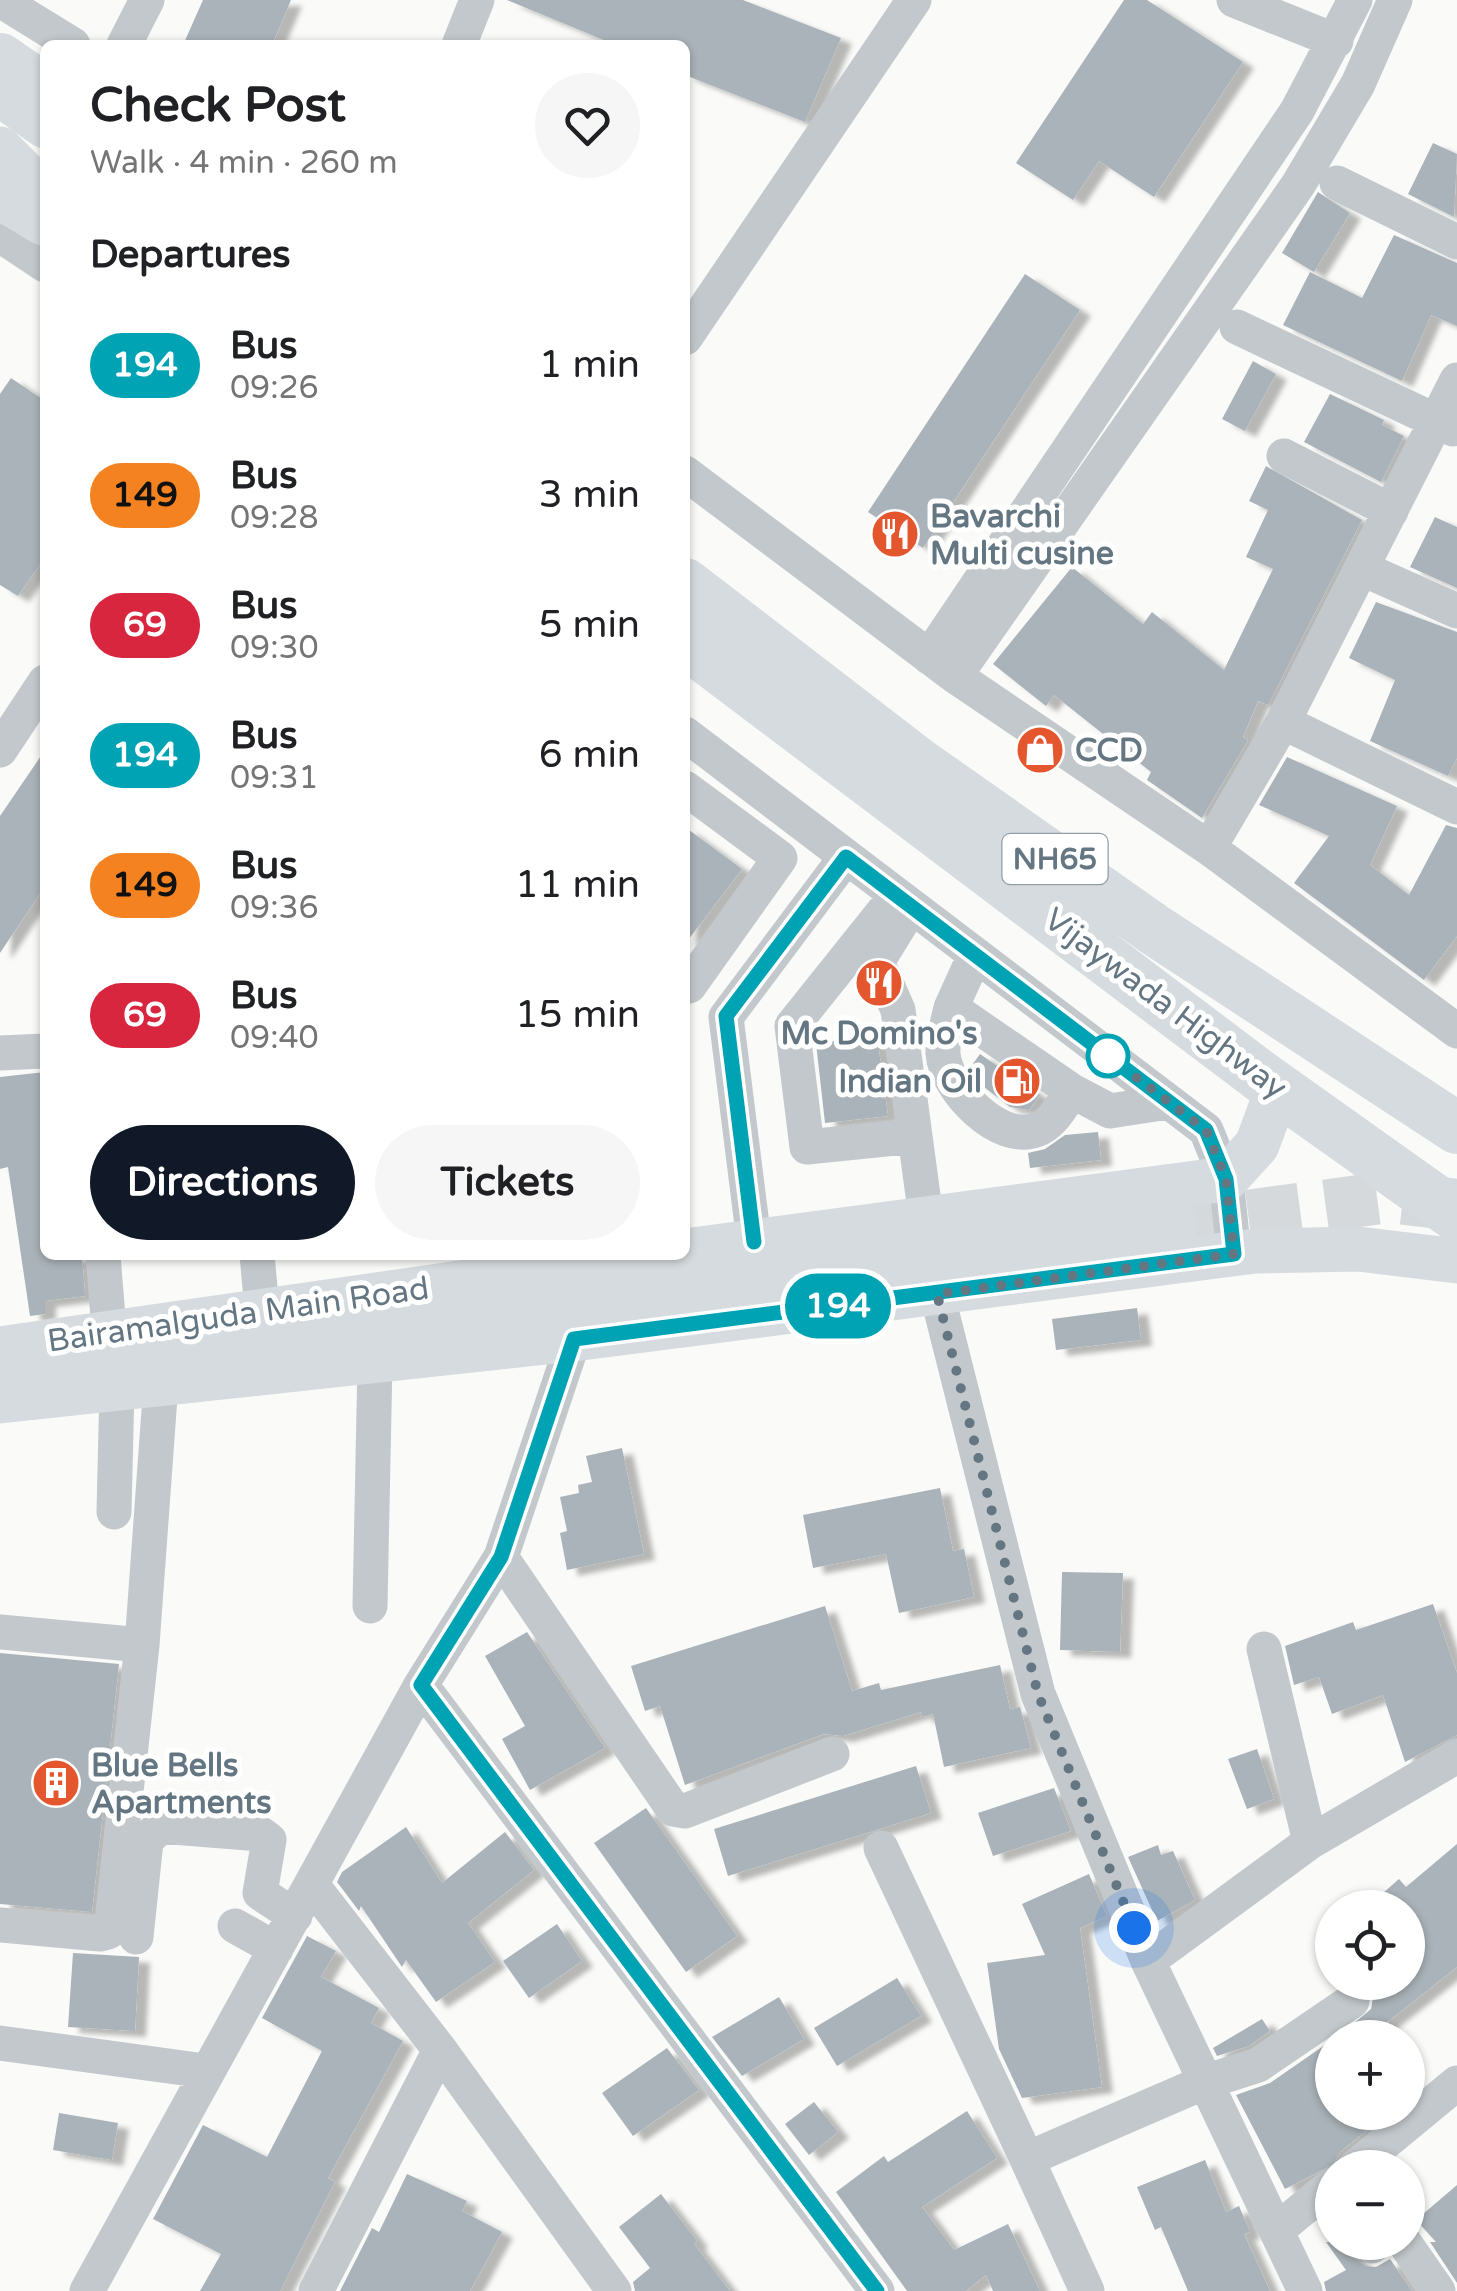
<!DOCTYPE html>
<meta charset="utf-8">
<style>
body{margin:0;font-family:"Varela Round",sans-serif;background:#f6f6f6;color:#202124;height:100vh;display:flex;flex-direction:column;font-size:38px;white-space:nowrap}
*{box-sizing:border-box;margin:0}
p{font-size:32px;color:#757577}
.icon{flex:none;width:55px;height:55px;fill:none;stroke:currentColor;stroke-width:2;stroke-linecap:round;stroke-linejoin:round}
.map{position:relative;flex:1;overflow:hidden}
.drawer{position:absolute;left:40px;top:40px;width:650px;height:1220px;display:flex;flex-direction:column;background:#fff;border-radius:15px;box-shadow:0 2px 8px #0004}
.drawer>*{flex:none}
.badge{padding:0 20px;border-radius:32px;font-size:35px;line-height:65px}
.fabs{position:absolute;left:1315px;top:1890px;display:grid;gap:20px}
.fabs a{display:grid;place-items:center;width:110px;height:110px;border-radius:50%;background:#fff;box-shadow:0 2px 8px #0004;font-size:50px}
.you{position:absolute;width:50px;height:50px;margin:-25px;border:8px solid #fff;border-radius:50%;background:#1a73e8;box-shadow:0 0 0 15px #1a73e833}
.map>.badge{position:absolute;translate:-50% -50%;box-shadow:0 0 0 5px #fff}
h2{padding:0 50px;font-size:38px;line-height:90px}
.round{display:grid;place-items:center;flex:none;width:105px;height:105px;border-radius:52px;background:#f6f6f6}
.overview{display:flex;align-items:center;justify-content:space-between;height:170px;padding:0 50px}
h1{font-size:48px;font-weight:700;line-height:75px}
.action{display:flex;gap:20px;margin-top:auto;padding:20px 50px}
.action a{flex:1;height:115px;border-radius:60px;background:#111827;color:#fff;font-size:40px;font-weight:700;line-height:115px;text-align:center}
.action a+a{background:#f6f6f6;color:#202124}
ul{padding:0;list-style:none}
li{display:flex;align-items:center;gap:30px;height:130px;padding:0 50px}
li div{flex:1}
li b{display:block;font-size:38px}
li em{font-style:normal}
li .badge{min-width:110px;font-weight:700;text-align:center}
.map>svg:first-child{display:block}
.building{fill:#aab3b9;filter:url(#shadow)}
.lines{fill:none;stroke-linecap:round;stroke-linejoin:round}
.highway-tunnel{stroke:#d5d9db;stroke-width:52;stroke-dasharray:52 26;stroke-linecap:butt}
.minor{stroke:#c3c8cc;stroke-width:35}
.major{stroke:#d6dbdf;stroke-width:45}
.highway{stroke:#d6dbdf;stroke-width:52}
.line-casing{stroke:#fff;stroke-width:22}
.line{stroke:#00a3b4;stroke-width:15}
.walk{stroke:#657683;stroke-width:10;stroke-dasharray:0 18}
.stop-dot{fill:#fff;stroke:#00a3b4;stroke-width:5}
.labels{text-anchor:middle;stroke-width:10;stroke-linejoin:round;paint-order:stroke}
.shield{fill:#fff;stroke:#939fa8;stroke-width:2.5}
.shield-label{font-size:30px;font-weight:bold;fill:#657683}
.poi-label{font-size:32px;font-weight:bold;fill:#657683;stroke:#fff;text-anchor:start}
.street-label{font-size:32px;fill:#657683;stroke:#fff}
</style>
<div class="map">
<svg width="1457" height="2291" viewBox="0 0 1457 2291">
<defs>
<filter id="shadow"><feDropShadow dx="11" dy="6" stdDeviation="2.5" flood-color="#0004"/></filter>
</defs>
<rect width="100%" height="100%" fill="#fafaf8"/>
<!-- building -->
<path class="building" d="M203,0H291L272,45H183Z
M507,0H743L841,38L805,122L685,75V45H616Z
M1124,0H1147L1243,62L1154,197L1099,161L1073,200L1016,163Z
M1433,143L1457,154L1454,217L1408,194Z
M1318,192L1350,213L1314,272L1282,253Z
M1394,235L1457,263V326L1431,315L1402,381L1283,325L1310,272L1362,298Z
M1025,274L1080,310L923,548L868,512Z
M1253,361L1276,374L1245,431L1222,419Z
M11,378L45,401V557L18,596L0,585V394Z
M1330,394L1384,420L1382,425L1404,436L1381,482L1304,442Z
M1266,466L1362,520L1268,705L1258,701L1243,737L1248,740L1202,818L1147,780L1151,772L1054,695L1046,706L993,664L1072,567L1143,624L1152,612L1224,670L1273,569L1246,557L1268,510L1249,501Z
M1435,517L1457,527V588L1410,567Z
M1376,602L1457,632V758L1448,776L1370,741L1395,680L1349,658Z
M45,750V886L0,953V816Z
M1287,757L1397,806L1370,865L1409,895L1446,825L1457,828V936L1424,980L1294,883L1329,836L1259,805Z
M685,827L742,869L685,944Z
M877,1036L888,1116L825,1123L816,1043Z
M980,1054L1040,1095L1029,1110L1010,1107L980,1084L970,1068Z
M45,1072V1255H82L85,1296L45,1301V1314L30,1316L8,1167L0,1169V1077Z
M1098,1132L1101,1160L1030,1168L1028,1153L1045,1149L1065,1135Z
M1137,1308L1141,1340L1056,1350L1052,1319Z
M622,1448L644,1554L567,1570L560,1533L567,1531L560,1497L579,1493L578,1485L592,1482L586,1456Z
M940,1488L953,1551L964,1549L974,1597L899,1613L886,1554L813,1568L803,1515Z
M1062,1572L1123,1573L1120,1652L1060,1650Z
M1433,1604L1457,1673V1735L1405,1762L1383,1695L1332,1714L1319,1677L1294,1685L1285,1646L1353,1622L1356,1630Z
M825,1606L852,1691L879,1683L881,1690L1000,1665L1010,1709L1020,1707L1031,1748L944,1767L933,1714L922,1717L921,1712L843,1736L824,1734L685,1785L660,1706L645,1711L631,1666Z
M527,1632L605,1748L530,1790L502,1739L525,1726L485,1656Z
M0,1653L119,1664L92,1912L0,1904Z
M1257,1749L1274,1799L1247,1809L1228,1759Z
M916,1766L931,1813L728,1876L714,1829Z
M1054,1788L1071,1831L993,1856L978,1813Z
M646,1808L737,1936L686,1972L594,1843Z
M406,1827L442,1883L505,1832L534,1870L468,1923L495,1962L436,2002L406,1960L402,1967L361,1906L359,1911L337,1882L342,1872Z
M1457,1844V1967L1367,2038H1336L1371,2009L1373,1998L1362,1982H1408V1965L1419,1957L1408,1943V1908H1366L1399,1879L1406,1887Z
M1158,1845L1161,1855L1173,1851L1195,1900L1157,1921L1128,1857Z
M1089,1874L1107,1916L1080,1928L1102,2087L1022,2098L999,2049L987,1963L1045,1955L1022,1904Z
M557,1924L582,1961L529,1998L503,1961Z
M307,1936L336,1951L321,1977L379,2008L371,2023L403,2041L328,2178L335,2182L280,2291H200L221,2254L153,2219L203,2125L267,2157L322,2051L262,2018Z
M73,1953L139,1957L135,2031L68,2027Z
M897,1978L921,2016L837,2066L814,2028Z
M779,1997L804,2039L742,2076L712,2037Z
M1262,2019L1270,2031L1249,2046L1217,2056L1213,2048Z
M1332,2040V2112H1358L1367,2130L1340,2152L1334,2164L1285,2189L1236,2095L1270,2083Z
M667,2048L699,2090L633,2136L602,2093Z
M814,2102L838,2132L809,2155L785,2124Z
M967,2111L997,2158L922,2207L954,2250L1008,2224L1040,2291H993L986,2275L966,2291H907L836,2192L884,2156L888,2162Z
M59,2113L118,2123L112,2160L53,2150Z
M1205,2160L1226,2212L1239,2206L1250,2232L1244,2234L1270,2291H1188L1161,2227L1155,2230L1137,2187Z
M407,2174L467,2201L462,2211L502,2232L470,2291H340L372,2228L379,2232Z
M1457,2185V2283L1430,2242H1436L1416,2220Z
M661,2194L697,2241L694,2244L730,2291H635L633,2282L650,2268L619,2227Z
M1326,2242H1352L1355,2258L1365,2266L1376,2267L1390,2259L1412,2291H1326L1324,2282L1346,2270Z"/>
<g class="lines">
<!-- highway-tunnel -->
<path class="highway-tunnel" d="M1171,1226L1389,1197L1457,1205"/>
<!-- minor -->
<path class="minor" d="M0,0L73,45
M1234,0L1336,41
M124,45L147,0
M459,45L477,0
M1337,183L1457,242
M0,235L45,265
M1237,327L1453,429
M685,338L914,0
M1284,456L1391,511
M685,473L955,676L1209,848L1457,1031
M1363,569L1457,611
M929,657L1297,111L1355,0
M955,676L1298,185L1358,84L1395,0
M1283,722L1457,807
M685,734L1206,1130L1226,1179L1234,1254
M0,750L45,682
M685,788L780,858L689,986L685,983
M1209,848L1283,722L1457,380
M896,896L792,1026L807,1147L915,1136L898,1010L877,962L911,907
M975,955L951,1008L1072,1091L1110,1111L1168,1102
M951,1008C948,1022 942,1039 943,1054C946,1089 999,1144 1036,1130C1053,1124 1062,1105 1072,1091
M0,1053L45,1051
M915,1136L926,1218
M754,1241L726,1017L846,857
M103,1255L109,1330
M257,1255L262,1309
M937,1294L1038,1694L1148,1961L1305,2291
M574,1339L501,1557L421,1685L877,2291
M114,1512L117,1387
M501,1557L673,1809L685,1811L832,1754
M370,1606L375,1362
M0,1632L142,1645
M1264,1649L1310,1842
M881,1848L1027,2159L1205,2082L1258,2065L1352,2001
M312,1885L440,2050L614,2291
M0,1925L100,1934L108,1932L112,1921L142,1645L161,1383
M235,1926L276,1949
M136,1937L146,1841L160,1826L261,1834L269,1840L260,1893L295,1916
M1148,1961L1310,1842L1457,1756
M0,2043L205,2071
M1027,2159L1087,2291
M1354,2168L1457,2083
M1277,2230L1332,2185
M1404,2242L1438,2291
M1372,2246L1377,2242
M87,2291L421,1685
M316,2291L440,2050"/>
<!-- major -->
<path class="major" d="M0,94L45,126
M0,149L45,194
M685,1251L1226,1179L1257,1145L1278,1088
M0,1349L655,1255
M0,1401L574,1339L1255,1251L1358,1249L1457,1261"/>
<!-- highway -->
<path class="highway" d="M0,59L45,90
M0,193L45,220
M685,584L919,764L1155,930L1457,1128
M685,642L1263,1078L1457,1216
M0,1374L1171,1226"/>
</g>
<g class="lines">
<!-- line casing -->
<g class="line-casing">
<path id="line" d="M754,1242L726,1016L846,857L1206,1130L1226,1179L1234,1254L574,1339L501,1557L421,1685L877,2291"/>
</g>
<!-- line -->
<use href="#line" class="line"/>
<!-- walk -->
<path class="walk" d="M1108,1056L1206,1130L1226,1179L1234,1254L937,1294L1038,1694L1134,1928"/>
</g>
<!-- icons -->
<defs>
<g id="restaurant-disc" transform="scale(2.5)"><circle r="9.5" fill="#e4572e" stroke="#fff"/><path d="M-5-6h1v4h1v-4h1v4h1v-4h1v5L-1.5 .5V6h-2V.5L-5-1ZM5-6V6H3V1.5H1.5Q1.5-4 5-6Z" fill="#fff"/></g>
<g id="shop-disc" transform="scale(2.5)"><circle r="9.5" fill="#e4572e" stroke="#fff"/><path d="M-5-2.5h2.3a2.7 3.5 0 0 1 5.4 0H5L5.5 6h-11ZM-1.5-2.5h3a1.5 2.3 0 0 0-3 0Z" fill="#fff"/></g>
<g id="fuel-disc" transform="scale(2.5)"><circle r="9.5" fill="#e4572e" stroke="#fff"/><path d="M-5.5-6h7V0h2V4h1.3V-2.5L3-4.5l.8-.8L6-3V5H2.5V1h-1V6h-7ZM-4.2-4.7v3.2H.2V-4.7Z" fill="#fff"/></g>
<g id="building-disc" transform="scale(2.5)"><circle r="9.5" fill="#e4572e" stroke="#fff"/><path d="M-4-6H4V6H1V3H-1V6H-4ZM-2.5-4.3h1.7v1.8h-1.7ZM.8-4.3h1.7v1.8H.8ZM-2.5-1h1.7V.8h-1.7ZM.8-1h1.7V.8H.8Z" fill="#fff"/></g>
</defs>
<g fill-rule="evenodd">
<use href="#restaurant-disc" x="895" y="534"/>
<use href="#shop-disc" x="1040" y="750"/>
<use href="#restaurant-disc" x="879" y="983"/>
<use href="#fuel-disc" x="1017" y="1081"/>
<use href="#building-disc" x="56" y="1783"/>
</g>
<!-- markers -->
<circle class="stop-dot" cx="1108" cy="1056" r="20"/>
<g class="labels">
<!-- shield labels -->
<rect class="shield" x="1002.5" y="834" width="105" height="50" rx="8"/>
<g class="shield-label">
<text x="1055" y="869">NH65</text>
</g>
<!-- poi labels -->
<g class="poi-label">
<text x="930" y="527">Bavarchi<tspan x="930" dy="37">Multi cusine</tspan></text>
<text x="1075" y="761">CCD</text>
<text x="879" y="1044" text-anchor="middle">Mc Domino's</text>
<text x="982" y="1092" text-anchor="end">Indian Oil</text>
<text x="91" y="1776">Blue Bells<tspan x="91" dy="37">Apartments</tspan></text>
</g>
<!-- street labels -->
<g class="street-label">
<text transform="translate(1166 1003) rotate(37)" y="11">Vijaywada Highway</text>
<text transform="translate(238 1314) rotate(-8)" y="11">Bairamalguda Main Road</text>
</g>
</g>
</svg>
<div class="fabs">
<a><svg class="icon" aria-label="locate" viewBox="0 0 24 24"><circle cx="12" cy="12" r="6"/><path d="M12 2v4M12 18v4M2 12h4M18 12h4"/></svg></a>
<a>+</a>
<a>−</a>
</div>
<div class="you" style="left:1134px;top:1928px"></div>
<b class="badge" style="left:838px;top:1306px;background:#00a3b4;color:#fff">194</b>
<section class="drawer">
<div class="overview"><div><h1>Check Post</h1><p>Walk · 4 min · 260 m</p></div><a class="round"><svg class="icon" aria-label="heart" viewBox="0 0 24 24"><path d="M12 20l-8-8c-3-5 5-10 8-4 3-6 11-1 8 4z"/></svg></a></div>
<h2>Departures</h2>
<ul>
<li><span class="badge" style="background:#00a3b4;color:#fff">194</span><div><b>Bus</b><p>09:26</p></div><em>1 min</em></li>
<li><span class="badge" style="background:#f58220;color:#111">149</span><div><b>Bus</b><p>09:28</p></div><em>3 min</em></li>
<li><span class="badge" style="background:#d7263d;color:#fff">69</span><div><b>Bus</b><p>09:30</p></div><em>5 min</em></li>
<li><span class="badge" style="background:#00a3b4;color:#fff">194</span><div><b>Bus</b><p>09:31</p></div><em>6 min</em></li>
<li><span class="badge" style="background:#f58220;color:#111">149</span><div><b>Bus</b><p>09:36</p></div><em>11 min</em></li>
<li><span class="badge" style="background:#d7263d;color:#fff">69</span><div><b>Bus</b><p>09:40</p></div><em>15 min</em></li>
</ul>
<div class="action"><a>Directions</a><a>Tickets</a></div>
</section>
</div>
